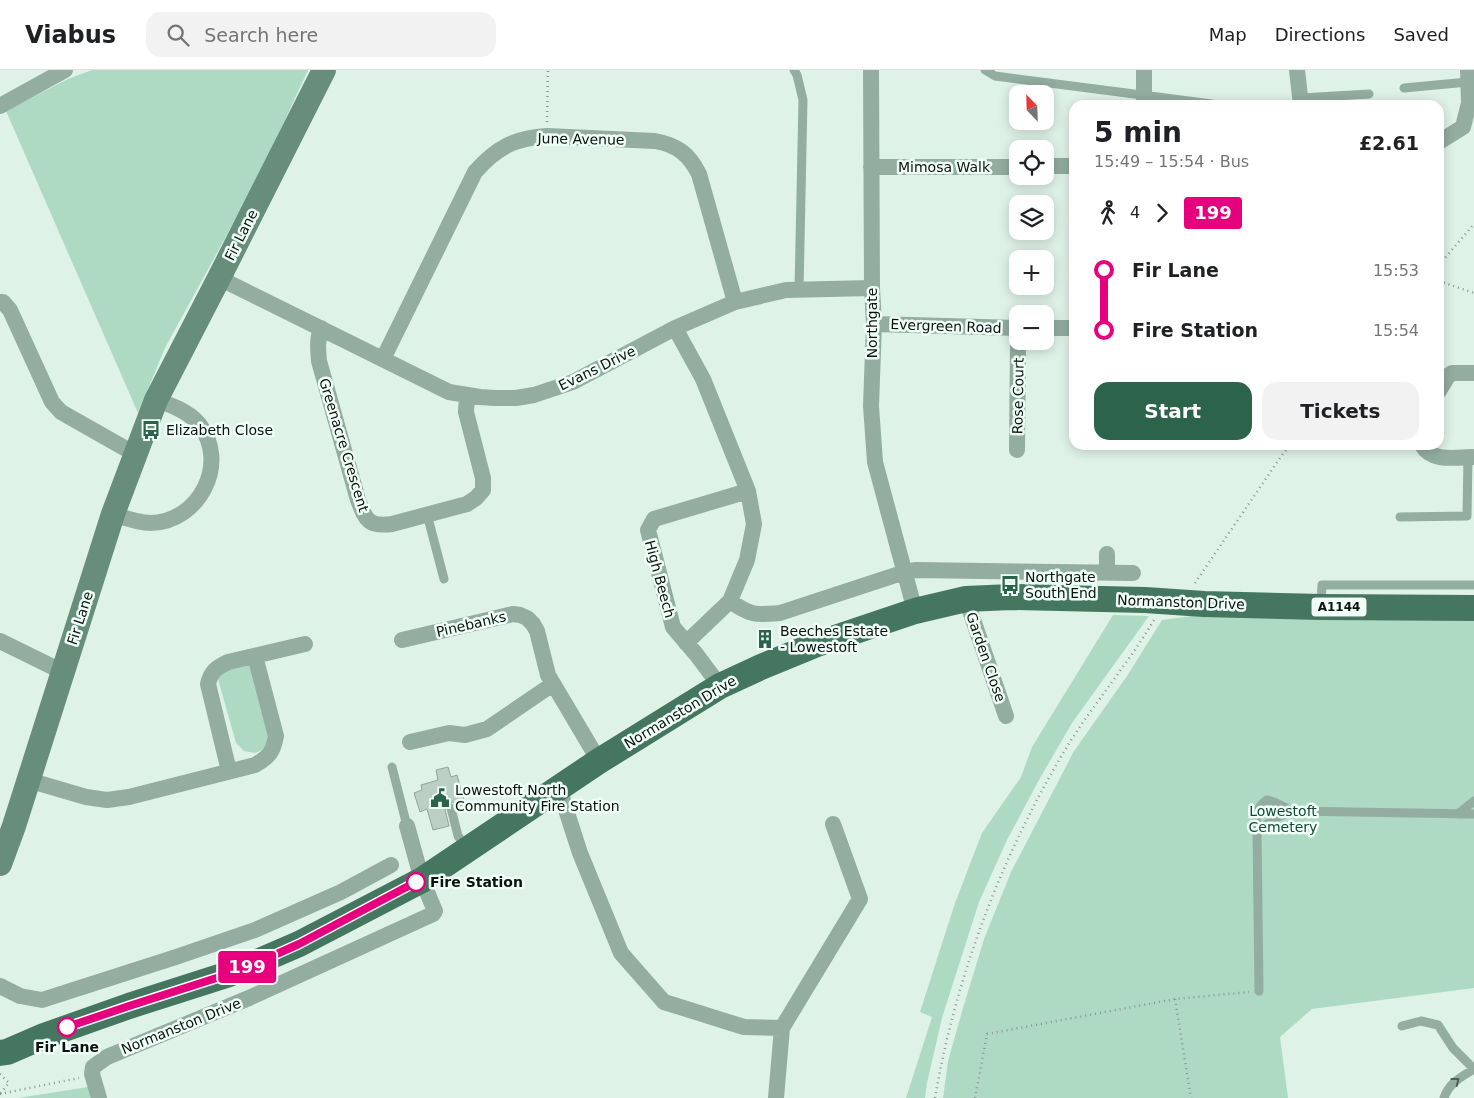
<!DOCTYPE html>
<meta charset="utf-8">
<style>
body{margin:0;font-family:"DejaVu Sans",sans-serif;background:#f2f2f2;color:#202124;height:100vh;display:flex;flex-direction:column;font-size:19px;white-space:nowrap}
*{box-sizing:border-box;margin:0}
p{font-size:16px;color:#757577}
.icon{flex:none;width:28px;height:28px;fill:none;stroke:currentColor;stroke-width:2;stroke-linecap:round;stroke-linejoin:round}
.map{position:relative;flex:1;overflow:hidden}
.details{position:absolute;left:1069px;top:30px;width:375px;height:350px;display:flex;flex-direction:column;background:#fff;border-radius:15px;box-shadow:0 2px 12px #0003}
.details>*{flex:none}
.badge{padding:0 10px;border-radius:4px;font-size:18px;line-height:32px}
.needle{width:32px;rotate:337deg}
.buttons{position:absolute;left:1009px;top:15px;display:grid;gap:10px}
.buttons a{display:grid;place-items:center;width:45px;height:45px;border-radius:10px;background:#fff;box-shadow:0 2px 12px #0003;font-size:25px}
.map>.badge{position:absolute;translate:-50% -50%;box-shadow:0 0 0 2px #fff}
.legs{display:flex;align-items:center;gap:8px;height:55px;padding:0 25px;font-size:16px}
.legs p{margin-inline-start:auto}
.overview{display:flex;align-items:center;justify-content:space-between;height:85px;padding:0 25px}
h1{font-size:28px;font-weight:700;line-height:38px}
.primary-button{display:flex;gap:10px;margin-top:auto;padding:10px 25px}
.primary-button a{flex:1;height:58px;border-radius:15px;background:#2b634b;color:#fff;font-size:20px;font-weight:700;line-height:58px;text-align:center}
.primary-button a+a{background:#f2f2f2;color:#202124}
ul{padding:0 25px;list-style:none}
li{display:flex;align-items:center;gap:18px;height:60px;font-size:19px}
li i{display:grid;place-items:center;width:8px;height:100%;margin:0 6px;background:currentColor}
li i::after{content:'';width:12px;height:12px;margin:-6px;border:4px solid;border-radius:50%;background:#fff}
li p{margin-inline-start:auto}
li:first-child i{background:linear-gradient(#0000 50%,currentColor 0)}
li:last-child i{background:linear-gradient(currentColor 50%,#0000 0)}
header{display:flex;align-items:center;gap:30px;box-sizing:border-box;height:70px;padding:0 25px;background:#fff;border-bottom:1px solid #e0e0e0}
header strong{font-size:24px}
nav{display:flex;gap:28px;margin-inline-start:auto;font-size:18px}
.search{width:350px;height:45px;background:#f2f2f2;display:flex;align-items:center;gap:12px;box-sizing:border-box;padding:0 18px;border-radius:15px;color:#757577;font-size:19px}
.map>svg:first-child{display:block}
.green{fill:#aedac4}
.building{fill:#bccfc5;stroke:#92a49b}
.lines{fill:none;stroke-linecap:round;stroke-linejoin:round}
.path{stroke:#88968f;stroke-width:2.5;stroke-dasharray:1 4;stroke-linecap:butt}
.lane{stroke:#93ada0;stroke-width:9}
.street{stroke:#93ada0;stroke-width:16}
.secondary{stroke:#668e7a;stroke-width:24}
.primary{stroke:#457760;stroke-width:26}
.oneway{stroke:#506058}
.line-1-casing{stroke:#fff;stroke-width:11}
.line-1{stroke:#e6007e;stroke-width:8}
.stop-1-dot{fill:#fff;stroke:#e6007e;stroke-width:2.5}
.labels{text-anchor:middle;stroke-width:5;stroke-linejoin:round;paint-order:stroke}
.shield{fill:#effff7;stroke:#505955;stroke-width:1}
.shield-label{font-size:12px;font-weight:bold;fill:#0c120f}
.street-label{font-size:14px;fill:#0c120f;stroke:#effff7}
.poi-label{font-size:14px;fill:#0c120f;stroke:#effff7;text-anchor:start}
.park-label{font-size:14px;fill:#154834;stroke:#effff7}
.stop-label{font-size:14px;font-weight:bold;fill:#0c120f;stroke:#effff7;text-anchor:start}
</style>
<header>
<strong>Viabus</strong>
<div class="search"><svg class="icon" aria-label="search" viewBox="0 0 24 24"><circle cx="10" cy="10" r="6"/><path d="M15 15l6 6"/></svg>Search here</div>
<nav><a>Map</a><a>Directions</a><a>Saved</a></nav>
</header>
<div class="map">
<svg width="1474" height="1028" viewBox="0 0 1474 1028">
<rect width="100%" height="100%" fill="#dff2e8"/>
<!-- green -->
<path class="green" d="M92,0H308L260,104L165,278L138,343L6,41L68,9Z
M1113,545L1149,546L1072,653L1039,710L1007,770L979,832L942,948L927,1013L925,1028H906L932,947L920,942L955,833L982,763L1021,707L1032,677Z
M1192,546L1474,548V918L1312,939L1280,967L1288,1028H943L948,991L963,938L984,869L1011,802L1074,681L1127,606L1162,550Z
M244,593L249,596L253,600L271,665L267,676L262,680L255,683L244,681L236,673L218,609L220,603Z
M88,1017L91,1028H14H18Z"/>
<!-- building -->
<path class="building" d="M448,697L451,707L457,705L465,734L457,737L453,732L447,733L445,739L449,756L433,760L427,739L420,742L414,723L422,720L421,715L438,710L436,700Z"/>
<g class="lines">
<!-- path -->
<path class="path" d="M547,52L548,0
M1439,195L1474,154
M1439,211L1474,223
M1195,513L1282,385L1290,375
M1175,929L1191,1028
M0,1004L9,1013L0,1024
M0,1024L79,1008
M935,1028C956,905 1003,782 1068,675C1095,632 1128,594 1154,550
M975,1028L987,964L1175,929L1249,922"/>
<!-- lane -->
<path class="lane" d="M794,0L797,5L803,30L799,220
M985,0L995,6L1212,34
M1404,18L1468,12
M1301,28L1369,24
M427,444L444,509
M1400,447L1467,446L1468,387
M1321,534L1322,515H1474
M392,697L407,756
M451,738L458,766L466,777
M1458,744L1474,731
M1257,760C1257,746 1254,739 1267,730C1275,731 1283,737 1292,741
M1259,921L1257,760L1280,746L1292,741L1474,744
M1402,956L1421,951L1438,955L1453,978L1474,999C1461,1007 1449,1013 1444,1028"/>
<!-- street -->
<path class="street" d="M871,0L872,218L874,254L871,336L875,392L915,541
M1144,0V35
M1297,0L1301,35
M0,36L65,0
M1439,72L1463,57L1469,33L1468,0
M1045,96H1074
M871,97H1018
M219,208L449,322L480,327L495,328H516L534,325L573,312L675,258L735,232L786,220L872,218
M0,232H3L10,240L52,332L61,342L135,384
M874,254L1018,258
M321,258C317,269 318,280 319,291L358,430C366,451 369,457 392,454L467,434L476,428L483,420V408L466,342L467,325
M675,258L703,309L748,421L754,454L747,490L730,531L686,573
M1045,258H1074
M383,289L475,102C496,78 514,68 547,66L655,71C677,75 689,84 699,104L735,232
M1439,321L1448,306L1452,303H1474
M1422,375C1432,393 1457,387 1474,387
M1017,380L1018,271
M113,444C125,448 138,453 151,453C199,452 230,393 199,354C188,341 171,335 156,330
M1107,502V484
M966,529L1006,646
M730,531C751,546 756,545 780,543L905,502L915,500L1133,503
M402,570L513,544L520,545L527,548L533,554L537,561L548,605L599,691
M0,571L63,602
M720,616L696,584L673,557L648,460L654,449L748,421
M410,672L449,663L465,665L487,659L553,614
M229,701L208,614C211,601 216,598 228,592L305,574
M28,710L86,727L107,730L129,727L255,695C270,686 273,682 276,666L255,586
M559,718L580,783L621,883L664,932L744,957L782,958L860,829L833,754
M0,916L20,926L42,930L176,887L255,860L341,822L391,795
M99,1028L92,1004L93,997L107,987L249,928L433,844L435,841L422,810L407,756
M776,1028L782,958"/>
<!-- secondary -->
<path class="secondary" d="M0,794L14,756L113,444L156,330L219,208L324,0"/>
<!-- primary -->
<path class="primary" d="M0,983L7,982L44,966L129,936L229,904L299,874L422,810L599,691L720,616L761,597L817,574L915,541L966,529L1011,527L1145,530L1204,534L1321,537L1474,538"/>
</g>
<!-- one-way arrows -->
<defs><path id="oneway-chevron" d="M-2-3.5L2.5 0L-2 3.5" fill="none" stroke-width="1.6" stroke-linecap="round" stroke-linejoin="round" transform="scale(1.25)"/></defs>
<use class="oneway" href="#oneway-chevron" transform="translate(1456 1011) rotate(-38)"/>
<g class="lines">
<!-- line-1 casing -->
<g class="line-1-casing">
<path id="line-1" d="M67,957L129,936L229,904L270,887L299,874L416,812"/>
</g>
<!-- line-1 -->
<use href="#line-1" class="line-1"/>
</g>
<!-- icons -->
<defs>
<g id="bus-bare" transform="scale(1.5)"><path d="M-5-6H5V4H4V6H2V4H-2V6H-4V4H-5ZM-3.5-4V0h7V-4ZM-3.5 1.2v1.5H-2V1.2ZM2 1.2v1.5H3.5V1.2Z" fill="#2b634b" stroke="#effff7" stroke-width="2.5" paint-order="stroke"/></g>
<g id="building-bare" transform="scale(1.5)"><path d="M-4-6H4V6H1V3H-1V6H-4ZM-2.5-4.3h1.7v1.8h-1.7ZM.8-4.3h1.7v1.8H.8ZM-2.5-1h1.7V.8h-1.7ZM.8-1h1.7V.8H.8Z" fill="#2b634b" stroke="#effff7" stroke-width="2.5" paint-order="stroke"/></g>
<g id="civic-bare" transform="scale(1.5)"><path d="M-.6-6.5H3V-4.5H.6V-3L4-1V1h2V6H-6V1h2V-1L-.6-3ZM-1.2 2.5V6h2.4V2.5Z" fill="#2b634b" stroke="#effff7" stroke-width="2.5" paint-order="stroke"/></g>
</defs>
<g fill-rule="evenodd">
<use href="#bus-bare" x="151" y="360"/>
<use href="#bus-bare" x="1010" y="515"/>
<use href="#building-bare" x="765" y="569"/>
<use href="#civic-bare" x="440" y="728"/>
</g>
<!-- markers -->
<g class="stop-1-dot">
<circle cx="416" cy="812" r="9"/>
<circle cx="67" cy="957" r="9"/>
</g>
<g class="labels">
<!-- shield labels -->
<rect class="shield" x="1311.5" y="527.5" width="55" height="19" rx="4"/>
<g class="shield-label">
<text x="1339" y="541">A1144</text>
</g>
<!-- street labels -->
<g class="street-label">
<text transform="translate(581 69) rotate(1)" y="5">June Avenue</text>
<text x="944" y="102">Mimosa Walk</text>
<text transform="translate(241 165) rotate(-63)" y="5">Fir Lane</text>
<text transform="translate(872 253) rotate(-90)" y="5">Northgate</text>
<text transform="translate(946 256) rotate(2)" y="5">Evergreen Road</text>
<text transform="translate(597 298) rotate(-26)" y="5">Evans Drive</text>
<text transform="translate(1018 326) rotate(-89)" y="5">Rose Court</text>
<text transform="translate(344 375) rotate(73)" y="5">Greenacre Crescent</text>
<text transform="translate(660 509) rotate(75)" y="5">High Beech</text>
<text transform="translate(1181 532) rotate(2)" y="5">Normanston Drive</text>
<text transform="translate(80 548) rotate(-72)" y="5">Fir Lane</text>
<text transform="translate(471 554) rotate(-13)" y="5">Pinebanks</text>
<text transform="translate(986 587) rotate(71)" y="5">Garden Close</text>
<text transform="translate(680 642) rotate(-31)" y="5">Normanston Drive</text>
<text transform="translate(181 956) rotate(-22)" y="5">Normanston Drive</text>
</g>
<!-- poi labels -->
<g class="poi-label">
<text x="166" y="365">Elizabeth Close</text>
<text x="1025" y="512">Northgate<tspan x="1025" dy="16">South End</tspan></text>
<text x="780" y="566">Beeches Estate<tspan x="780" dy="16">- Lowestoft</tspan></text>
<text x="455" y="725">Lowestoft North<tspan x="455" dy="16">Community Fire Station</tspan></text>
</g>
<!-- park labels -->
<g class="park-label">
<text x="1283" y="746">Lowestoft<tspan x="1283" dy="16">Cemetery</tspan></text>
</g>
<!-- stop labels -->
<g class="stop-label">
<text x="430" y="817">Fire Station</text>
<text x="67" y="982" text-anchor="middle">Fir Lane</text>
</g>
</g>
</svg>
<div class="buttons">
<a><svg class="needle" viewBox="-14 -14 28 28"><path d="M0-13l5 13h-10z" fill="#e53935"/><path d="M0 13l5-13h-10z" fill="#757577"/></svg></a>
<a><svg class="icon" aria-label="locate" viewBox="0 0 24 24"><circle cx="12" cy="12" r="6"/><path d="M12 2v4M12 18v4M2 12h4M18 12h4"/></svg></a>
<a><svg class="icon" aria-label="layers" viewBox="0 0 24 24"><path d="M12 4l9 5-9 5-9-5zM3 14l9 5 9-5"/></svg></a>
<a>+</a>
<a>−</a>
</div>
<b class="badge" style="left:247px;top:897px;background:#e6007e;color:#fff">199</b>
<section class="details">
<div class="overview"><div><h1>5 min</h1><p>15:49 – 15:54 · Bus</p></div><b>£2.61</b></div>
<div class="legs"><svg class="icon" aria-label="walk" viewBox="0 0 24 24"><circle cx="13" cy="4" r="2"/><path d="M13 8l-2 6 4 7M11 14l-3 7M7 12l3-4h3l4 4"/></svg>4<svg class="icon" aria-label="forward" viewBox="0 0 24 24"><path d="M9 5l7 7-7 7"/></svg><b class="badge" style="background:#e6007e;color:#fff">199</b></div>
<ul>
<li><i style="color:#e6007e"></i><b>Fir Lane</b><p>15:53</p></li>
<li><i style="color:#e6007e"></i><b>Fire Station</b><p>15:54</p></li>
</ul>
<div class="primary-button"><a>Start</a><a>Tickets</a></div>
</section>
</div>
